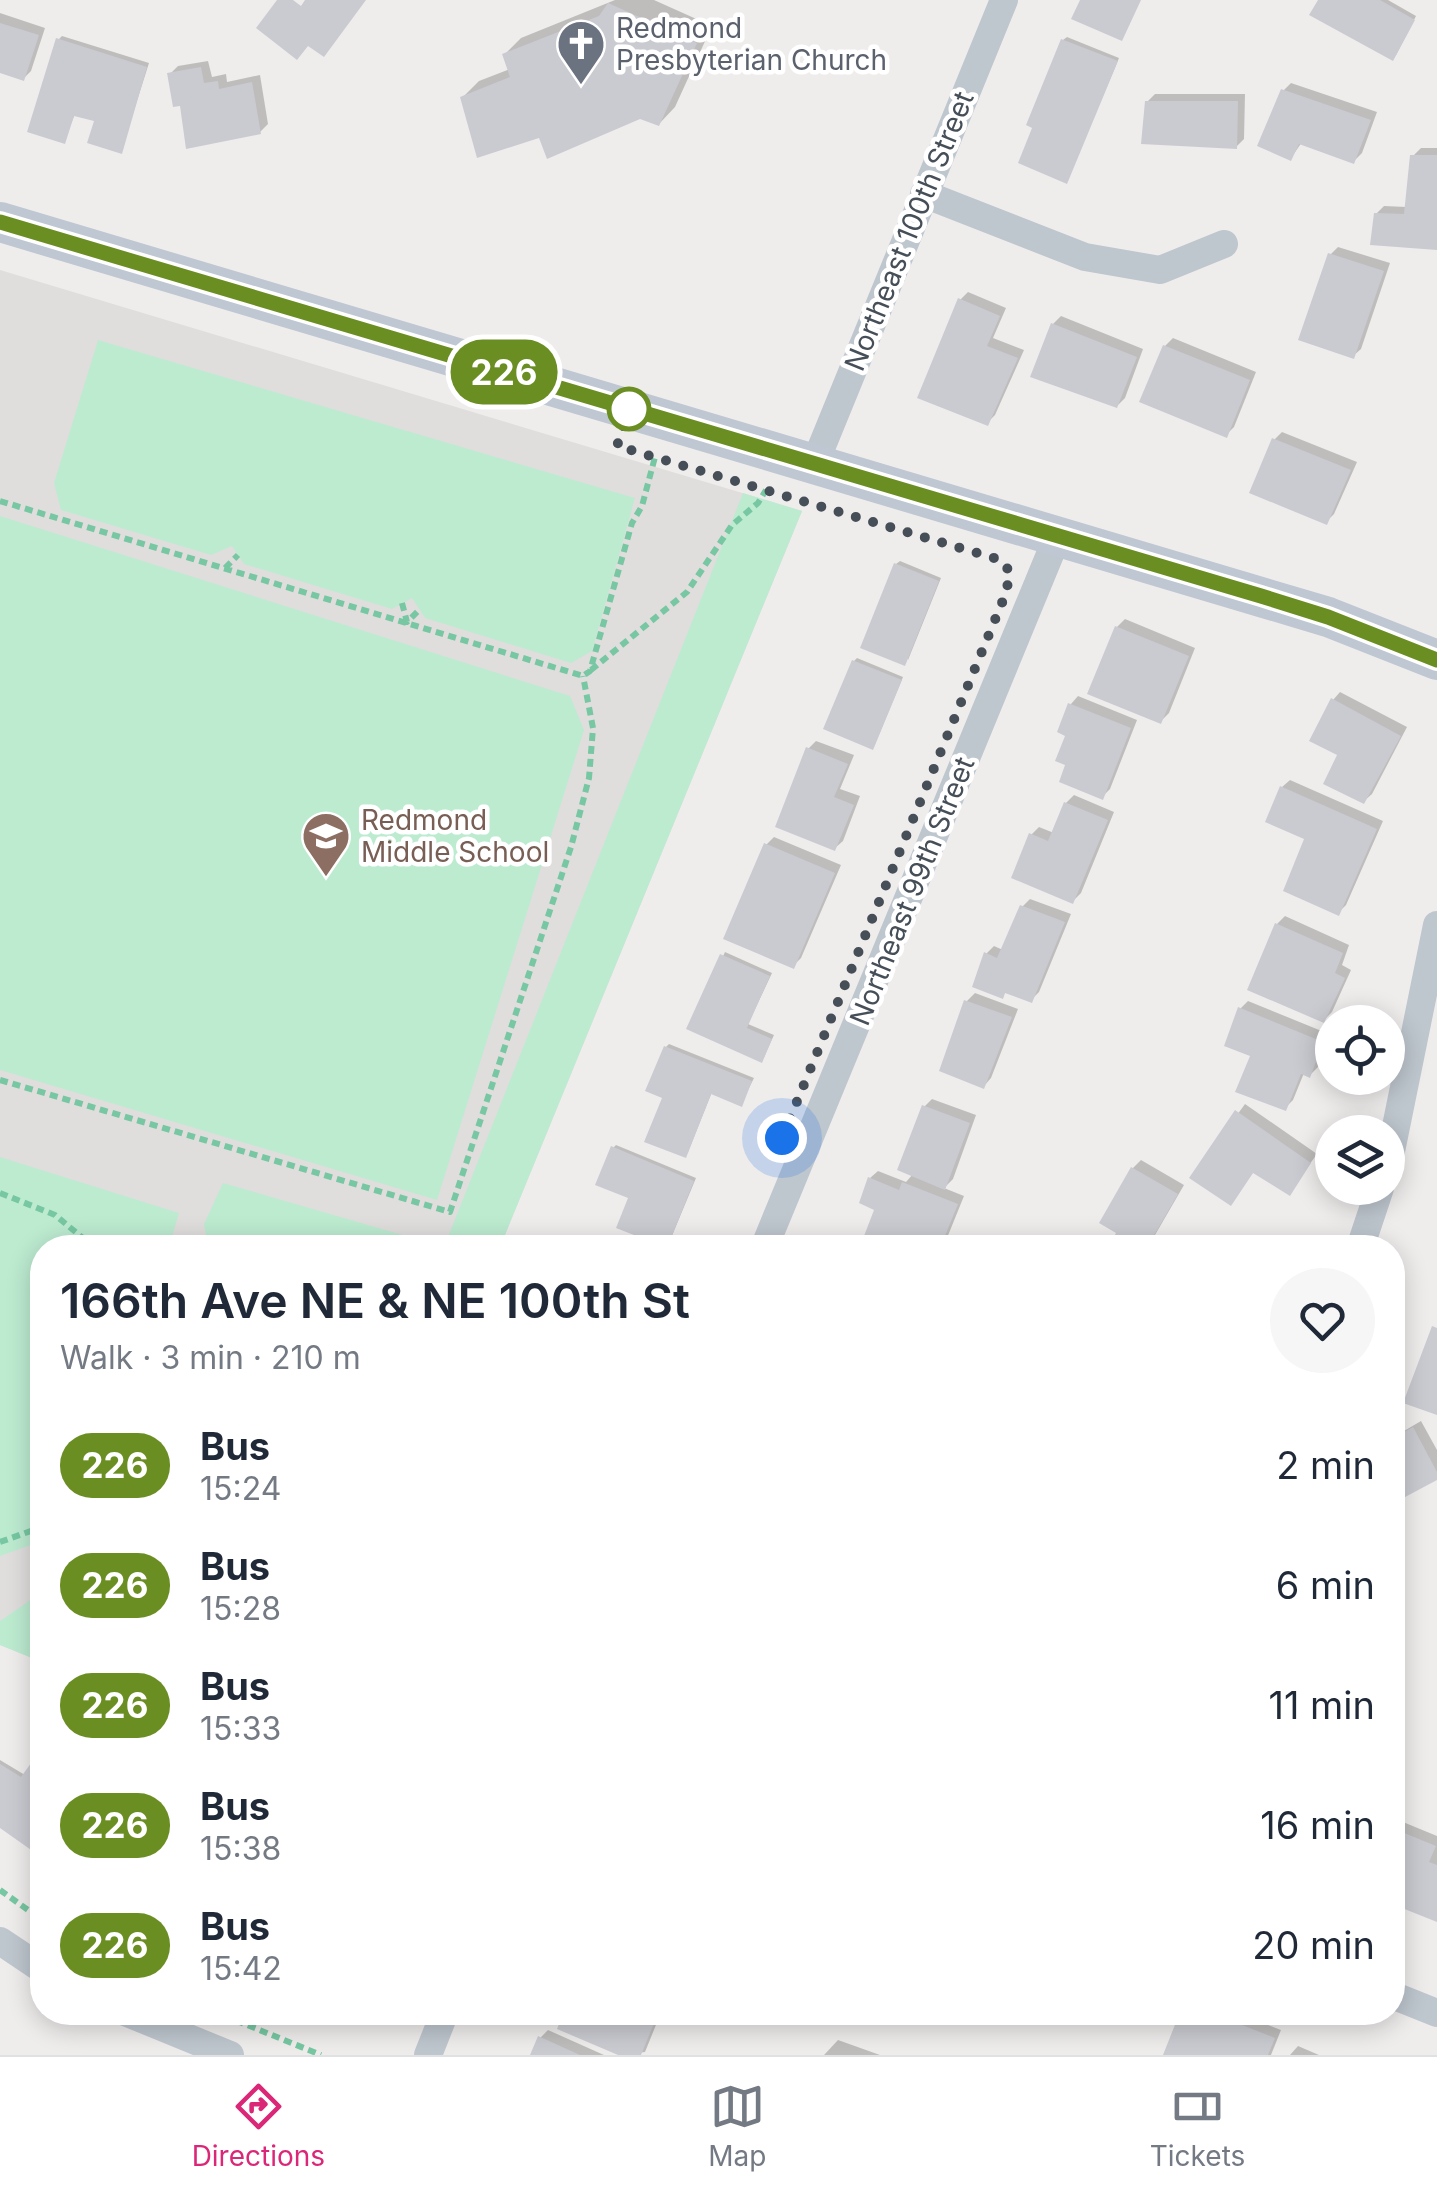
<!DOCTYPE html>
<meta charset="utf-8">
<style>
body{margin:0;font-family:Inter,sans-serif;background:#f6f6f7;color:#1f2937;height:100vh;display:flex;flex-direction:column;font-size:38px;white-space:nowrap}
*{box-sizing:border-box;margin:0}
p{font-size:32px;color:#747a83}
.icon{flex:none;width:55px;height:55px;fill:none;stroke:currentColor;stroke-width:2;stroke-linecap:round;stroke-linejoin:round}
.map{position:relative;flex:1;overflow:hidden}
.panel{position:absolute;left:30px;top:1235px;width:1375px;height:790px;display:flex;flex-direction:column;background:#fff;border-radius:40px;box-shadow:0 5px 25px #0003}
.panel>*{flex:none}
.badge{padding:0 20px;border-radius:32px;font-size:35px;line-height:65px}
.fabs{position:absolute;left:1315px;top:1005px;display:grid;gap:20px}
.fabs a{display:grid;place-items:center;width:90px;height:90px;border-radius:50%;background:#fff;box-shadow:0 5px 25px #0003;font-size:50px}
.you{position:absolute;width:50px;height:50px;margin:-25px;border:8px solid #fff;border-radius:50%;background:#1a73e8;box-shadow:0 0 0 15px #1a73e833}
.map>.badge{position:absolute;translate:-50% -50%;box-shadow:0 0 0 5px #fff}
.round{display:grid;place-items:center;flex:none;width:105px;height:105px;border-radius:52px;background:#f6f6f7}
.overview{display:flex;align-items:center;justify-content:space-between;height:170px;padding:0 30px}
h1{font-size:48px;font-weight:600;line-height:75px}
ul{padding:0;list-style:none}
li{display:flex;align-items:center;gap:30px;height:120px;padding:0 30px}
li div{flex:1}
li b{display:block;font-size:38px}
li em{font-style:normal}
li .badge{min-width:110px;font-weight:700;text-align:center}
.menu{display:flex;justify-content:space-around;align-items:center;height:140px;border-top:2px solid #e0e1e3;background:#fff;font-size:28px;color:#747a83}
.menu a{display:grid;justify-items:center;gap:5px}
.menu .current{color:#db2777}
.map>svg:first-child{display:block}
.education{fill:#e0dddd}
.green{fill:#bcebd0}
.shadow{fill:#0003}
.building{fill:#cacbd1}
.lines{fill:none;stroke-linecap:round;stroke-linejoin:round}
.path{stroke:#76c7a2;stroke-width:6;stroke-dasharray:8 5;stroke-linecap:butt}
.street{stroke:#bec6ce;stroke-width:28}
.secondary{stroke:#bec7d2;stroke-width:40}
.line-casing{stroke:#fff;stroke-width:22}
.line{stroke:#6b8e23;stroke-width:15}
.walk{stroke:#464f58;stroke-width:10;stroke-dasharray:0 18}
.stop-dot{fill:#fff;stroke:#6b8e23;stroke-width:5}
.labels{text-anchor:middle;stroke-width:9;stroke-linejoin:round;paint-order:stroke}
.worship-label{font-size:28px;fill:#5b616d;stroke:#fff;text-anchor:start}
.street-label{font-size:28px;fill:#464f58;stroke:#fff}
.education-label{font-size:28px;fill:#785e54;stroke:#fff;text-anchor:start}
</style>
<div class="map">
<svg width="1437" height="2055" viewBox="0 0 1437 2055">
<rect width="100%" height="100%" fill="#efecec"/>
<!-- education -->
<path class="education" d="M0,270L802,511L500,1247L42,1248V1662L0,1645Z"/>
<!-- green -->
<path class="green" d="M98,340L635,498L592,651L571,663L425,618L412,598L392,609L244,564L232,546L211,555L61,510L54,483Z
M743,493L802,511L500,1247H208L204,1224L223,1183L444,1247Z
M0,516L570,696L584,730L437,1200L0,1070Z
M0,1157L179,1213L169,1247H133L117,1242L119,1247L42,1248V1541L0,1556Z
M42,1592V1662L0,1645V1621Z"/>
<!-- shadow -->
<path class="shadow" d="M615,0H654L712,26L675,107L659,124L640,117L540,135L462,98L479,81L510,69L504,55L521,38Z
M1321,0H1388L1416,16L1396,55Z
M0,13L45,28L31,71L23,79L0,71Z
M62,36L149,63L121,151L97,120L75,114L64,141L59,39Z
M1067,37L1119,58L1067,181L1063,40Z
M208,61L212,77L226,74L227,82L260,75L268,124L260,132L182,103L170,74L178,66Z
M1291,83L1377,112L1362,153L1354,161L1302,142L1291,158L1283,91Z
M1155,94H1245L1244,139L1236,147L1147,102Z
M1421,148H1437V247L1376,214L1384,206L1407,207L1413,156Z
M1338,247L1390,263L1361,349L1353,356L1330,255Z
M968,292L1006,308L993,338L1024,350L995,415L987,423L960,300Z
M1061,316L1143,349L1125,398L1117,406L1053,324Z
M1173,338L1256,372L1234,427L1226,435L1165,346Z
M1282,432L1357,462L1334,514L1326,522L1274,440Z
M900,561L941,578L908,660L896,564Z
M1125,619L1195,648L1169,713L1161,721L1117,627Z
M857,658L903,677L875,744L854,661Z
M1340,692L1407,727L1372,794L1364,801L1341,753L1333,700Z
M1078,696L1137,720L1110,789L1102,797L1069,763L1071,704Z
M816,741L854,755L840,789L860,796L843,841L835,848L808,749Z
M1290,780L1383,821L1346,905L1338,913L1308,837L1282,787Z
M1074,795L1114,812L1081,893L1073,901L1031,835L1039,827L1054,833L1066,803Z
M774,837L841,865L801,958L793,966L766,845Z
M1030,899L1071,914L1039,992L1031,1000L1007,991L1002,996L986,954L994,946L1003,950L1022,907Z
M1285,916L1349,945L1342,965L1351,970L1332,1012L1324,1020L1277,924Z
M725,952L772,973L748,1024L774,1035L764,1057L689,1028Z
M975,993L1018,1009L991,1078L984,1086L967,1001Z
M1248,1001L1329,1034L1318,1067L1310,1075L1304,1073L1293,1100L1285,1108L1253,1054L1240,1009Z
M669,1044L754,1078L741,1104L712,1092L688,1152L666,1096V1047Z
M932,1099L976,1115L953,1179L944,1188L964,1196L947,1238L969,1248H878L877,1209L870,1178L878,1171L906,1182L913,1174L924,1107Z
M1245,1104L1317,1154L1289,1193L1254,1171L1231,1203L1192,1177Z
M616,1145L696,1178L669,1243L631,1197L613,1148Z
M1141,1160L1184,1185L1155,1235L1173,1244L1171,1248H1111L1119,1232L1133,1168Z
M1421,1421L1437,1450V1477L1392,1501V1438Z
M39,1758L42,1760V1788L39,1794L42,1796V1837L37,1846L0,1825V1760L25,1775Z
M1403,1822L1437,1836V1919L1395,1830Z
M567,2012H655L660,2015L645,2052L624,2055Z
M1133,2012H1156L1149,2019Z
M1183,2012H1235L1281,2030L1271,2055H1166Z
M548,2030L604,2055H532L540,2038Z
M838,2040L880,2055H824Z
M1298,2046L1319,2055H1290Z"/>
<!-- building -->
<path class="building" d="M277,0H293L301,6L305,0H366L324,57L308,46L297,60L256,28Z
M1080,0H1141L1122,41L1071,19Z
M1318,0H1380L1415,20L1393,61L1309,15Z
M608,3L697,43L659,126L640,119L547,159L539,138L477,158L460,97L510,77L502,54L599,16Z
M0,23L39,35L24,81L0,73Z
M56,38L147,67L122,154L87,143L94,121L74,116L65,144L27,132Z
M1061,39L1118,61L1067,184L1018,163L1032,128L1026,125Z
M201,67L204,83L218,81L219,89L252,82L261,134L186,149L180,106L173,107L167,73Z
M1281,89L1371,120L1354,164L1299,144L1291,161L1257,146Z
M1145,101H1238L1237,149L1141,144Z
M1410,155H1437V250L1370,245L1374,213L1404,214Z
M1328,253L1384,271L1354,359L1298,340Z
M958,298L1000,316L987,346L1018,358L988,426L917,398Z
M1051,323L1137,357L1117,408L1030,377Z
M1163,345L1250,380L1227,438L1139,402Z
M1272,438L1351,470L1327,525L1249,493Z
M894,563L939,581L905,666L860,648Z
M1115,626L1189,656L1161,724L1087,694Z
M852,660L902,680L873,750L823,729Z
M1331,698L1401,736L1364,804L1323,784L1337,755L1309,741Z
M1068,703L1131,728L1103,800L1059,782L1065,765L1055,761L1065,736L1057,732Z
M806,747L848,764L834,797L854,805L835,851L775,827Z
M1280,786L1377,829L1339,916L1283,891L1304,839L1265,822Z
M1064,802L1108,820L1073,904L1011,878L1029,833L1048,841Z
M764,843L835,873L794,969L723,939Z
M1020,905L1065,922L1032,1003L1005,993L1003,999L972,987L984,952L997,958Z
M1275,923L1343,953L1335,973L1345,978L1324,1023L1247,990Z
M720,954L770,976L747,1028L772,1039L762,1063L686,1029Z
M964,1000L1012,1017L984,1089L939,1071Z
M1238,1007L1323,1042L1310,1078L1301,1074L1286,1111L1235,1092L1250,1056L1224,1046Z
M664,1046L752,1081L742,1107L711,1094L686,1158L644,1142L662,1098L645,1091Z
M922,1105L970,1123L945,1190L897,1170Z
M1235,1110L1311,1163L1290,1196L1253,1173L1231,1206L1189,1178Z
M611,1146L694,1181L667,1248L616,1228L628,1198L595,1185Z
M1131,1167L1178,1194L1149,1244L1157,1248H1108L1116,1233L1099,1223Z
M868,1177L899,1190L902,1182L958,1204L940,1248H876L877,1242L864,1236L874,1210L859,1203Z
M1432,1326L1437,1328V1415L1403,1403Z
M1413,1427L1437,1472V1480L1392,1504V1439Z
M34,1759L42,1764V1790L38,1798L42,1801V1839L34,1852L0,1828V1764L21,1777Z
M1392,1828L1436,1846L1429,1862L1437,1865V1922L1392,1904Z
M564,2012H631L654,2023L641,2055H618L557,2029Z
M1180,2012H1209L1275,2038L1268,2055H1163Z
M538,2036L580,2055H530Z"/>
<g class="lines">
<!-- path -->
<path class="path" d="M0,501L583,676L590,671L632,523L642,506L655,457
M225,568L238,555
M402,603L407,622L419,610
M591,670L687,592L732,525L758,503L766,490
M0,1080L450,1212L571,847L589,778L593,728L583,676
M0,1193L55,1215L95,1248
M0,1542L42,1527
M0,1890L42,1920
M226,2012L235,2020L321,2055"/>
<!-- street -->
<path class="street" d="M924,194L1085,257L1160,270L1224,244
M815,463L1004,0
M1388,1166L1437,925
M764,1248L1058,535
M1360,1248L1380,1188
M0,1941L42,1969
M1392,1995L1437,2013
M125,2012L230,2055
M428,2055L445,2012"/>
<!-- secondary -->
<path class="secondary" d="M0,222L1328,617L1437,660"/>
</g>
<g class="lines">
<!-- line casing -->
<g class="line-casing">
<path id="line" d="M0,222L1261,596L1328,617L1437,660"/>
</g>
<!-- line -->
<use href="#line" class="line"/>
<!-- walk -->
<path class="walk" d="M629,409L617,446L1001,560L1010,572L1006,593L782,1138"/>
</g>
<!-- icons -->
<defs>
<g id="church-pin" transform="scale(2.5)"><path d="M0 17L-7.5 6A9.5 9.5 0 1 1 7.5 6Z" fill="#6b7280" stroke="#fff"/><path d="M-1.2-6h2.4v3.5h3.3v2.4h-3.3V6h-2.4V-.1h-3.3v-2.4h3.3Z" fill="#fff"/></g>
<g id="school-pin" transform="scale(2.5)"><path d="M0 17L-7.5 6A9.5 9.5 0 1 1 7.5 6Z" fill="#8d6e63" stroke="#fff"/><path d="M0-5L7-2L0 1L-7-2ZM-4 1L0 2.5L4 1V4Q0 6-4 4Z" fill="#fff"/></g>
</defs>
<g fill-rule="evenodd">
<use href="#church-pin" x="581" y="44"/>
<use href="#school-pin" x="326" y="836"/>
</g>
<!-- markers -->
<circle class="stop-dot" cx="629" cy="409" r="20"/>
<g class="labels">
<!-- worship labels -->
<g class="worship-label">
<text x="616" y="38">Redmond<tspan x="616" dy="32">Presbyterian Church</tspan></text>
</g>
<!-- street labels -->
<g class="street-label">
<text transform="translate(909 231) rotate(-68)" y="10">Northeast 100th Street</text>
<text transform="translate(912 891) rotate(-68)" y="10">Northeast 99th Street</text>
</g>
<!-- education labels -->
<g class="education-label">
<text x="361" y="830">Redmond<tspan x="361" dy="32">Middle School</tspan></text>
</g>
</g>
</svg>
<div class="fabs">
<a><svg class="icon" aria-label="locate" viewBox="0 0 24 24"><circle cx="12" cy="12" r="6"/><path d="M12 2v4M12 18v4M2 12h4M18 12h4"/></svg></a>
<a><svg class="icon" aria-label="layers" viewBox="0 0 24 24"><path d="M12 4l9 5-9 5-9-5zM3 14l9 5 9-5"/></svg></a>
</div>
<div class="you" style="left:782px;top:1138px"></div>
<b class="badge" style="left:504px;top:372px;background:#6b8e23;color:#fff">226</b>
<section class="panel">
<div class="overview"><div><h1>166th Ave NE &amp; NE 100th St</h1><p>Walk · 3 min · 210 m</p></div><a class="round"><svg class="icon" aria-label="heart" viewBox="0 0 24 24"><path d="M12 20l-8-8c-3-5 5-10 8-4 3-6 11-1 8 4z"/></svg></a></div>
<ul>
<li><span class="badge" style="background:#6b8e23;color:#fff">226</span><div><b>Bus</b><p>15:24</p></div><em>2 min</em></li>
<li><span class="badge" style="background:#6b8e23;color:#fff">226</span><div><b>Bus</b><p>15:28</p></div><em>6 min</em></li>
<li><span class="badge" style="background:#6b8e23;color:#fff">226</span><div><b>Bus</b><p>15:33</p></div><em>11 min</em></li>
<li><span class="badge" style="background:#6b8e23;color:#fff">226</span><div><b>Bus</b><p>15:38</p></div><em>16 min</em></li>
<li><span class="badge" style="background:#6b8e23;color:#fff">226</span><div><b>Bus</b><p>15:42</p></div><em>20 min</em></li>
</ul>
</section>
</div>
<nav class="menu">
<a class="current"><svg class="icon" aria-label="directions" viewBox="0 0 24 24"><path d="M12 3l9 9-9 9-9-9zM9 14v-3h6M13 9l2 2-2 2"/></svg>Directions</a>
<a><svg class="icon" aria-label="map" viewBox="0 0 24 24"><path d="M3 6l6-2 6 2 6-2v14l-6 2-6-2-6 2zM9 4v14M15 6v14"/></svg>Map</a>
<a><svg class="icon" aria-label="tickets" viewBox="0 0 24 24"><path d="M3 7h18v10H3zM15 7v10"/></svg>Tickets</a>
</nav>
